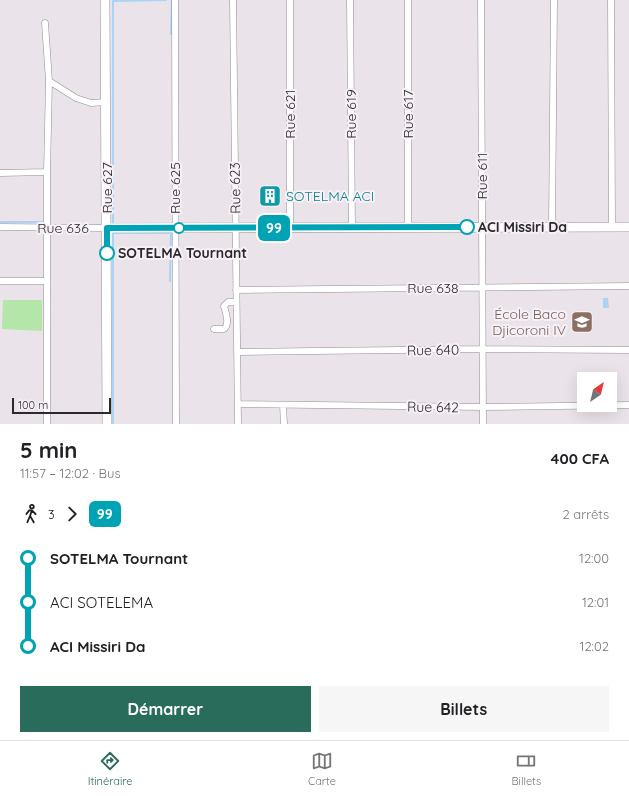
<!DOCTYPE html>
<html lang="fr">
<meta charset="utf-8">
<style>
body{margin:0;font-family:Quicksand,sans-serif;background:#f6f6f6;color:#202124;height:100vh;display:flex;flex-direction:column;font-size:15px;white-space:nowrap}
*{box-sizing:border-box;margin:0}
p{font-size:13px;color:#757577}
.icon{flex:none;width:22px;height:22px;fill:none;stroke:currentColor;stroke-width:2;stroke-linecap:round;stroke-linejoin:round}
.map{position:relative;height:424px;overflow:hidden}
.details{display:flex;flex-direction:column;background:#fff;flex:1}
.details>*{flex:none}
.badge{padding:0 8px;border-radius:6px;font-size:14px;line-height:26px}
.needle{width:26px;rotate:35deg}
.controls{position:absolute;left:577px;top:372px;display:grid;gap:8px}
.controls a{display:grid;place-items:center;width:40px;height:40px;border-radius:0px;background:#fff;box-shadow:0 4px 16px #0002;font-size:20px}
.scale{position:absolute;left:12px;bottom:10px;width:99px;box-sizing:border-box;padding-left:4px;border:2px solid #2b292b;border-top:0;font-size:11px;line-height:14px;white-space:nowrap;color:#2b292b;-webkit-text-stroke:3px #f7f0f6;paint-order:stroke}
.map>.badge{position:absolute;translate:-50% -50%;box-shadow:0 0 0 2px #fff}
.legs{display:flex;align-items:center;gap:6px;height:44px;padding:0 20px;font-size:13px}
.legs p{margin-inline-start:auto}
.headline{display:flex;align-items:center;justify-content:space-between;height:68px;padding:0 20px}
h1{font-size:22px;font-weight:800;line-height:30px}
.cta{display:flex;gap:8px;margin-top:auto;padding:8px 20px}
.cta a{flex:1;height:46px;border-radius:0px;background:#2a6c5b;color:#fff;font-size:16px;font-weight:800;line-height:46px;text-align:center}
.cta a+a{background:#f6f6f6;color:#202124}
ul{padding:0 20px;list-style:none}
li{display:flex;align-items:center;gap:14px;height:44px;font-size:15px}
li i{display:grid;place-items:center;width:6px;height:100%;margin:0 5px;background:currentColor}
li i::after{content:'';width:10px;height:10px;margin:-5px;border:3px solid;border-radius:50%;background:#fff}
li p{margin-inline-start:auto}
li:first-child i{background:linear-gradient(#0000 50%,currentColor 0)}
li:last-child i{background:linear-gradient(currentColor 50%,#0000 0)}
.tab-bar{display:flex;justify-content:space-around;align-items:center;height:56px;border-top:1px solid #e0e0e0;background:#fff;font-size:11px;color:#757577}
.tab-bar a{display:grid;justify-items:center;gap:2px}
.tab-bar .current{color:#2a6c5b}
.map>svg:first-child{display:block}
.green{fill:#b3e6a8}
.water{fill:#aad4f7}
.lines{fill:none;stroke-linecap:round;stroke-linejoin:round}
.stream{stroke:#aad4f7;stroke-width:2}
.street-casing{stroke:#938d93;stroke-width:7}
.secondary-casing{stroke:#938d93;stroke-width:10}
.street{stroke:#fff;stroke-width:6}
.secondary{stroke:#fff;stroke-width:9}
.line-1-casing{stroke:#fff;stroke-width:9}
.line-1{stroke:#00a3b4;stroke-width:6}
.stop-1-dot{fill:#fff;stroke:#00a3b4;stroke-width:2}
.labels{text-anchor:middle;stroke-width:4;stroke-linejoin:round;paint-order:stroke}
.street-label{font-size:14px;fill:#2b292b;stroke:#f7f0f6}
.culture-label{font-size:14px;fill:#0d838f;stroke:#f7f0f6;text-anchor:start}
.stop-label{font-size:14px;font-weight:bold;fill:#2b292b;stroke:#f7f0f6;text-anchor:start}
.education-label{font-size:14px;fill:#785e54;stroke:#f7f0f6;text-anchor:end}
</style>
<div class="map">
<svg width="629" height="424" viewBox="0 0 629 424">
<rect width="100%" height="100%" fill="#eae3e9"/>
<!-- green -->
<path class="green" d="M3,300H42V331L2,329Z"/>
<!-- water -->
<path class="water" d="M603,298H608L609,308H603Z"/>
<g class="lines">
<!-- stream -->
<path class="stream" d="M113,0V225
M113,1L166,0
M171,34L172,0
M0,222H42
M113,231V233H171L170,281
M113,233V424"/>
<!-- street casing -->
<g class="street-casing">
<path id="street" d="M175,0L176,424
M233,0L238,424
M350,0L352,227
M481,0L483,424
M611,0L612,227
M45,23L49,81L47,172V424
M49,81L76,98L91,103L106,102
M0,173L47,172
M0,227L107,228
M290,227V0
M408,227V0
M552,227L554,0
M0,281H47
M236,290L629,286
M214,329H224C230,324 226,314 224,306L228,302H236
M237,352L482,349L629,350
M238,404L483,407L629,405
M283,405L284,424"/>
</g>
<!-- secondary casing -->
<g class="secondary-casing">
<path id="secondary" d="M105,0L107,424
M107,228L629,227"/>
</g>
<!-- street -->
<use href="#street" class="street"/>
<!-- secondary -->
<use href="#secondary" class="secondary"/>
</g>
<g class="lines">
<!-- line-1 casing -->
<g class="line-1-casing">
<path id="line-1" d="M107,253V228L467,227"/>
</g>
<!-- line-1 -->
<use href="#line-1" class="line-1"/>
</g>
<!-- icons -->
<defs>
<g id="building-square" transform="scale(1.15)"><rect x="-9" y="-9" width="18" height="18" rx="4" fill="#0f9aa8" stroke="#f7f0f6"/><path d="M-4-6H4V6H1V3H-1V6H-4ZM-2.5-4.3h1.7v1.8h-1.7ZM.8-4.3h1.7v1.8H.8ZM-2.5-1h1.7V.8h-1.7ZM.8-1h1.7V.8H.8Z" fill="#fff"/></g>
<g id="school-square" transform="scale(1.15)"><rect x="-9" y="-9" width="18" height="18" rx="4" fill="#8d6e63" stroke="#f7f0f6"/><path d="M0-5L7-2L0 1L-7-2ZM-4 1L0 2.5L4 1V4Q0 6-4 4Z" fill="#fff"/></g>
</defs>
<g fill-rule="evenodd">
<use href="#building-square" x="270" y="196"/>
<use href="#school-square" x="582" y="322"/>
</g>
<!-- markers -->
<g class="stop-1-dot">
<circle cx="467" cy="227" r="7"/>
<circle cx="179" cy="228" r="5"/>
<circle cx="107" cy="253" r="7"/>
</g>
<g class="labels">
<!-- street labels -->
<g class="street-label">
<text transform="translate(290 114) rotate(-90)" y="5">Rue 621</text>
<text transform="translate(351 114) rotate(-90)" y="5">Rue 619</text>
<text transform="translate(408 114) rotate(-90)" y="5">Rue 617</text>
<text transform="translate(482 176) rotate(-90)" y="5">Rue 611</text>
<text transform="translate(107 188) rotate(-90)" y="5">Rue 627</text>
<text transform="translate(175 188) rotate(-90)" y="5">Rue 625</text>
<text transform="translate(235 188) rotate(-91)" y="5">Rue 623</text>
<text x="63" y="233">Rue 636</text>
<text x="433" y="293">Rue 638</text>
<text transform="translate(433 350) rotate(-1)" y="5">Rue 640</text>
<text transform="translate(433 407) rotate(1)" y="5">Rue 642</text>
</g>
<!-- culture labels -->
<g class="culture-label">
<text x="286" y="201">SOTELMA ACI</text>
</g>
<!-- stop labels -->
<g class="stop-label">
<text x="478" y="232">ACI Missiri Da</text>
<text x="118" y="258">SOTELMA Tournant</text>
</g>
<!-- education labels -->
<g class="education-label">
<text x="566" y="319">École Baco<tspan x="566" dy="16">Djicoroni IV</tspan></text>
</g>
</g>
</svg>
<div class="controls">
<a><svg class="needle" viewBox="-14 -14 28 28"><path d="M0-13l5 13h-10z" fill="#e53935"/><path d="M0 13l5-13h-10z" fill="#757577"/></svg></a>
</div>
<div class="scale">100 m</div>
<b class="badge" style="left:274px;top:228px;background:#00a3b4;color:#fff">99</b>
</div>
<section class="details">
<div class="headline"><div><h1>5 min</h1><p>11:57 – 12:02 · Bus</p></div><b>400 CFA</b></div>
<div class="legs"><svg class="icon" aria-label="walk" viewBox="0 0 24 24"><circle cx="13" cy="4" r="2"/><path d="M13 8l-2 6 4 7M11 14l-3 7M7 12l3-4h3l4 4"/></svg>3<svg class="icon" aria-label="forward" viewBox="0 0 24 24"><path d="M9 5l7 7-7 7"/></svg><b class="badge" style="background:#00a3b4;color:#fff">99</b><p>2 arrêts</p></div>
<ul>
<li><i style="color:#00a3b4"></i><b>SOTELMA Tournant</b><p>12:00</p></li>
<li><i style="color:#00a3b4"></i><span>ACI SOTELEMA</span><p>12:01</p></li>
<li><i style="color:#00a3b4"></i><b>ACI Missiri Da</b><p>12:02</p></li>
</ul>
<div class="cta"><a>Démarrer</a><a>Billets</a></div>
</section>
<nav class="tab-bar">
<a class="current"><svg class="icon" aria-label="directions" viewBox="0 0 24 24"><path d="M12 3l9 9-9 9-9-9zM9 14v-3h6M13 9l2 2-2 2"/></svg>Itinéraire</a>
<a><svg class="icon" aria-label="map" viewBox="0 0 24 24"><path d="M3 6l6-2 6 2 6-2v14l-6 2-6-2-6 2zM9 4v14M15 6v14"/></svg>Carte</a>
<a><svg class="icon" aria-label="tickets" viewBox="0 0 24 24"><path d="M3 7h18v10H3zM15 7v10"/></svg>Billets</a>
</nav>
